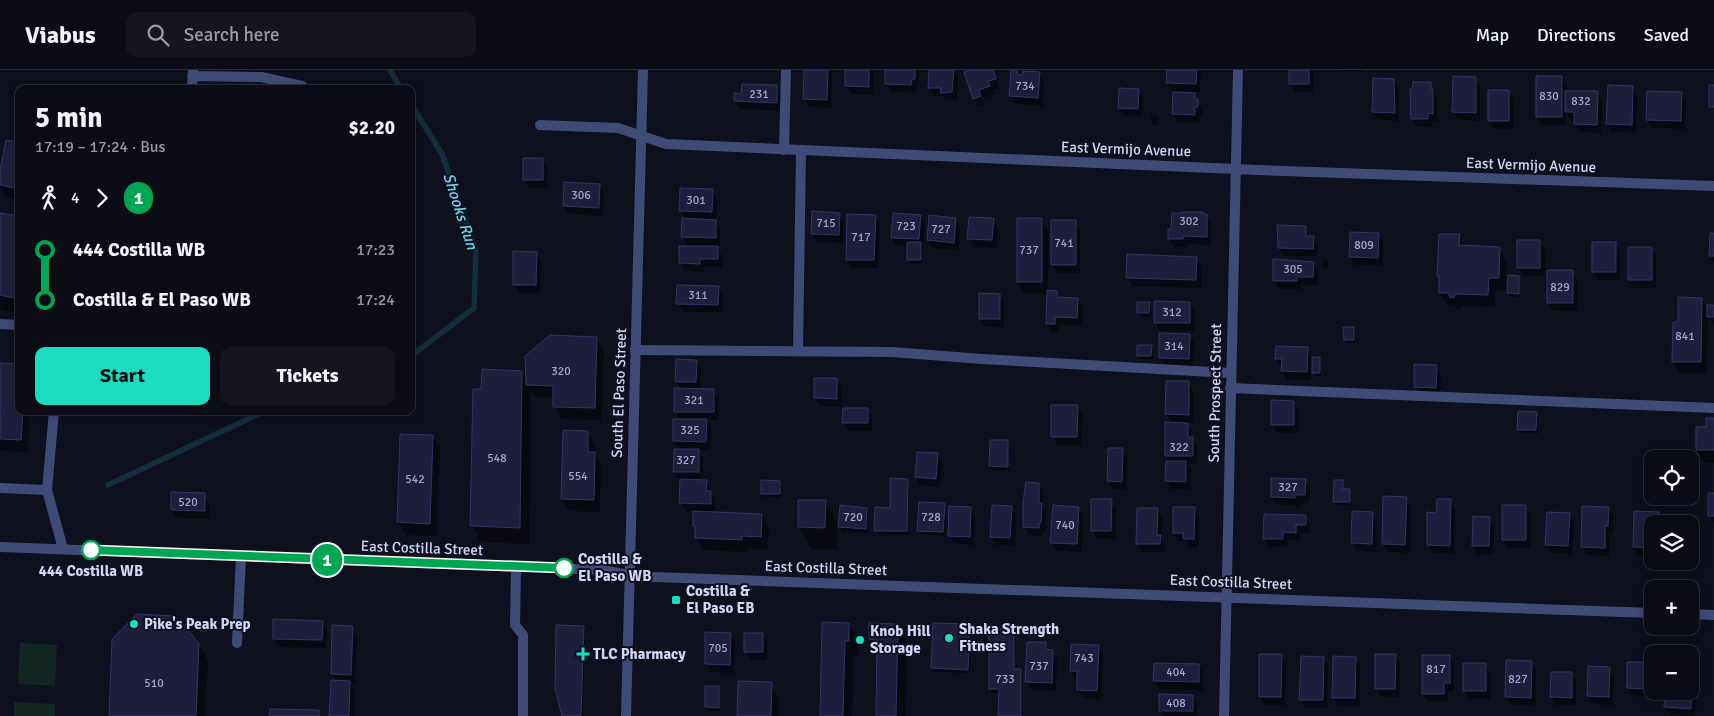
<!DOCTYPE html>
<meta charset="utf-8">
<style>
body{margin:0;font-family:Signika,sans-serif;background:#14151f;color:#f1f3f6;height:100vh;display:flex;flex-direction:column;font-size:19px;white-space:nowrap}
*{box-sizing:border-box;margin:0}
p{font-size:16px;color:#9a9ba1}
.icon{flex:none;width:28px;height:28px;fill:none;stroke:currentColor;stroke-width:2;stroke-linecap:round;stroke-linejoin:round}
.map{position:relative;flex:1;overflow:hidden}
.sheet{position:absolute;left:15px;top:15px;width:400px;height:330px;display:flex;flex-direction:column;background:#0b0c16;border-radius:10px;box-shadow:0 2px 12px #0003,0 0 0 1px #2b2c35}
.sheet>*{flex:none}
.badge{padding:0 10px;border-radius:16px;font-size:18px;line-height:32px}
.fabs{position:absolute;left:1644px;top:380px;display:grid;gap:10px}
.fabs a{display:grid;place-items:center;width:55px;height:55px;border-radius:10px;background:#0b0c16;box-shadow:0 2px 12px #0003,0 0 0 1px #2b2c35;font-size:25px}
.map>.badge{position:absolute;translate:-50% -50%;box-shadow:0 0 0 2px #fff}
.legs{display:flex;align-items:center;gap:8px;height:55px;padding:0 20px;font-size:16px}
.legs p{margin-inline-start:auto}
.overview{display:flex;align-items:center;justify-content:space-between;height:85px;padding:0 20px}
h1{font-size:28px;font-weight:800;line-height:38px}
.cta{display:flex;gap:10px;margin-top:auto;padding:10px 20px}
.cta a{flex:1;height:58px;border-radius:10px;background:#1bdcc0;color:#111;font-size:20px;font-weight:800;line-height:58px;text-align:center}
.cta a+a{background:#14151f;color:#f1f3f6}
ul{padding:0 20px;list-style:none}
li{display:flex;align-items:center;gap:18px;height:50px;font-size:19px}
li i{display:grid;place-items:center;width:8px;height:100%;margin:0 6px;background:currentColor}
li i::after{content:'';width:12px;height:12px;margin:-6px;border:4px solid;border-radius:50%;background:#0b0c16}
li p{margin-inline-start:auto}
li:first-child i{background:linear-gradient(#0000 50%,currentColor 0)}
li:last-child i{background:linear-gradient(currentColor 50%,#0000 0)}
header{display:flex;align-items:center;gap:30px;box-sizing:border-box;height:70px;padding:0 25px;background:#0b0c16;border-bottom:1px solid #2b2c35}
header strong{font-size:24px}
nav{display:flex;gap:28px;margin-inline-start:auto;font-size:18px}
.search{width:350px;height:45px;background:#14151f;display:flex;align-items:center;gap:12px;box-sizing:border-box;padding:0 18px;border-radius:10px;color:#9a9ba1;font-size:19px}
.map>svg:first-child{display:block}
.green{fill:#122721}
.shadow{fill:#0007}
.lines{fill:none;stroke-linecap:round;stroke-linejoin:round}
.stream{stroke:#122e3e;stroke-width:5.5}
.building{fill:#1d1e3c;stroke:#323466}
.service{stroke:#3f4b77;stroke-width:10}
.minor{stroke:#3f4b77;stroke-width:10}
.tertiary{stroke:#3f4b77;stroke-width:10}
.line-1-casing{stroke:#fff;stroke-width:11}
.line-1{stroke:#00a651;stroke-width:8}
.stop-1-dot{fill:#fff;stroke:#00a651;stroke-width:2.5}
.poi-dot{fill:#1bdcc0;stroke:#0f101e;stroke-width:2}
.labels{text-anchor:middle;stroke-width:4;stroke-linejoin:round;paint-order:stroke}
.number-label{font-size:12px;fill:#a4a8ca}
.street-label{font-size:15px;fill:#d1d6f9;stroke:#0f101e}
.stop-label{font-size:15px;font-weight:bold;fill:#d1d6f9;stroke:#0f101e;text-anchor:start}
.poi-label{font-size:15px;font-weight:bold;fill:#d1d6f9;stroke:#0f101e;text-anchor:start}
.water-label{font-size:16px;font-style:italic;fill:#6bd1ed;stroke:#0f101e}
</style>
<header>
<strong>Viabus</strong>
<div class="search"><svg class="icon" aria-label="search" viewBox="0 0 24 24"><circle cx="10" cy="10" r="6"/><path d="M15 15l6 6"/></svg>Search here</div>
<nav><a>Map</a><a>Directions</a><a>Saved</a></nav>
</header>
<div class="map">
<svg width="1714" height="646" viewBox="0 0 1714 646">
<rect width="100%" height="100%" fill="#0f101e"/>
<!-- green -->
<path class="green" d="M20,573L57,575L55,616L18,614Z
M14,632L55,634V646H14Z"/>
<!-- shadow -->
<path class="shadow" d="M805,0H832L831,38L809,37L804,29Z
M846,0H871L873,3V25L851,24L846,16Z
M887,0H917L919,3V17H916V23L891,22L886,14Z
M930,0H955L958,7L957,30L946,31L943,26H934L929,17Z
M971,0H994L999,18L992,20L994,25L982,28L984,35L979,36L974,28Z
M1168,0H1199L1201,3L1200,22L1172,21L1167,13Z
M1289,0H1313V22H1295L1290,13Z
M1337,0H1362V2Z
M1016,1L1019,6L1039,3L1044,12L1043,36L1016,34L1011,26Z
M1561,7L1566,15V22L1597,23L1602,31L1601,63L1580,62L1575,54V50H1571L1566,41V55H1542L1537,47Z
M1454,8H1476L1480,17V51L1458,50L1454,42Z
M1393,10L1398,18L1399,51L1378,50L1373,42Z
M1430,13L1437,29V52L1432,51V57H1417L1412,49Z
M776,16L781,25V41L740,39L735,31V25H743Z
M1632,18L1637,26L1636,63L1612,62L1607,54Z
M1138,20L1143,28L1142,47L1124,46L1119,37Z
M1508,22L1513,30V59H1494L1489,51Z
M1681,23L1686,31L1685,59L1652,58L1648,50Z
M1194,24L1202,38V45H1199V53L1178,52L1173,44Z
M1151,45H1157L1159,49L1158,56L1153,55L1151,51Z
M19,74V130L6,127L0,117V107Z
M543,90L548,98L547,118H529L524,110Z
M599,115L604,123L603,146L569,144L564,136Z
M712,121L717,129L716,150H715L720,159V176H717L722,186V197H704V202L685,201L680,193L681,177H689L682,167L685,150L681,141Z
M0,144L19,147V243L0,240Z
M839,144L844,152L843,173L817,172L812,163Z
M1203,145H1206L1211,153V175L1187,174V177H1174L1169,169Z
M875,146L880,154L878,198H852L847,190Z
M920,146L925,154L922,194L910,193L908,190L909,176H897L892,168Z
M930,147L955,149L960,157L958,180L933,179L929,170Z
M1042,149L1049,162L1048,222H1056L1060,228L1077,229L1082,237V256L1059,255V262H1052L1047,254L1048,224H1025L1018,212Z
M993,150L998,158L997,178L973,177L969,169Z
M1075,152L1080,160V203H1057L1053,195Z
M1305,157L1310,167H1313L1318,176L1317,186H1284L1279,178Z
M1379,164L1383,173V196L1355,195L1350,187Z
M1714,164V193L1710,186Z
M1459,165L1466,177L1499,178L1506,191V220H1495V237L1461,236V240H1458L1455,236L1447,235L1440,223V208L1439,205Z
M1540,171L1545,180V206H1523L1518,198Z
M1615,173L1620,182V210H1598L1593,201Z
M1651,178L1656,187V218H1634L1629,209Z
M536,183L541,191L540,223H519L514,215Z
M1197,188L1201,196V218L1132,216L1128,208Z
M1322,188H1325L1328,191V199H1324L1322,195Z
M1313,193L1318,201V215H1301V219H1279L1274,211Z
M1572,202L1577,210V241H1553L1548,233Z
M1509,207H1518L1520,211V227H1510L1508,223Z
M718,217L723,225L722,242H683L678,233Z
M1000,225L1004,234V257H985L980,248Z
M1701,229L1709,242L1714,236V255L1708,247L1707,304H1680L1673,291L1679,254Z
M1149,233L1151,237V247H1141L1138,243Z
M1190,233L1195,241L1194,261H1160L1155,253Z
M1353,258L1355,262V273H1347L1345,270Z
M1189,265L1194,273L1193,297L1165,296L1160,287Z
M596,268L604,280L601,350L562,349L554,336V328L535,327L531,321L529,474L481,472L472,456L482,321L522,302L527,312Z
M1151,276L1153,280V289H1140L1138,285Z
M1307,278L1312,288H1319L1321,292V306H1316L1311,299V310H1287L1282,301V297L1276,288Z
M696,291L701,299V320H713L718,328V350H706L711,358L710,380H698L703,389V407L697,396L694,397L703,411H706L711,420L715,430V443L762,445L769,458L768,479H749L748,482L703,480L696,468V460L694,455L695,441H686L681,433V410H679L674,401L679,380L674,371V350H680L675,341L681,319L676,311Z
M0,294L19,341H30L28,382L0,381Z
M1436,296L1441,304L1440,326L1420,325L1415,317Z
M836,310L841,318V337L820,336L815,328Z
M1188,312L1193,320V353H1187L1192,362V368L1197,377V394H1187L1191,401L1190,420L1171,419L1167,411L1170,392L1166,385L1172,354L1166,344Z
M1294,332L1298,341V363H1277L1272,354Z
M1077,336L1082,344L1081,375H1057L1052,366Z
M867,339L872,347V361H848L844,353Z
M1536,343L1538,347V364L1521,363L1519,360Z
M1714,349V393H1704L1697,380V358H1707Z
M587,362L595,375L594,384L601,396L600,442L570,441L562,429Z
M401,365L432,366L440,378L437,466L406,465L398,452Z
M991,371H1008L1010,375L1009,400H992L990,396Z
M1122,380L1127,388L1126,420L1113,419L1108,411Z
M918,383L937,385L942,393L940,417L921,416L916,407Z
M1672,388H1690L1695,397L1694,413H1690V389Z
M907,410L909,414L908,465L877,464L875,460L891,439Z
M1273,410H1305L1310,419L1309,433H1300V436L1277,435L1272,427Z
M1342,412L1344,421H1349L1351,424V435H1337L1335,431Z
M780,413L782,416L781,428L764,427L762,423Z
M1039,414L1043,422V438L1046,442L1045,461L1043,460V466L1029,465L1024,457Z
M204,424L209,433V449L177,448L172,440Z
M1714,424V453L1710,445Z
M1384,427L1406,428L1411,436L1410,483L1388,482L1383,474Z
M1111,430L1116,438V469H1097L1092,460Z
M1450,430L1455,439L1454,484L1433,483L1428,475L1438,444Z
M825,432L840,457L866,439L868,443L867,463L842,461L838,454V480H812L799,457Z
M944,435L946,438L945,466L920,464L918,460Z
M1526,436L1531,445L1530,478H1508L1503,469Z
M1011,437L1016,445L1015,476L996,475L992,467Z
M1583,437L1608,438L1613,446V464H1609V486L1587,485L1582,477Z
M951,438H970L975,447L974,475L954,474L950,466Z
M1079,438L1083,446L1081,482L1056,481L1051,472Z
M1194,438L1199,447L1198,477H1189L1186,471H1179L1174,463Z
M1157,439L1162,448L1161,469L1165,475V482H1142L1137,473Z
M1372,443L1377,452L1376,482L1357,481L1352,473Z
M1658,443L1663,454H1652V485H1639L1634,477Z
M1569,444L1574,452L1572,484L1551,483L1546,474Z
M1305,446L1310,454V463H1300V471L1287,470V477H1269L1264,468Z
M1489,448L1494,456L1493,484H1478L1473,475Z
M322,552L327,560L326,578L279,577L274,569Z
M849,554L858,571V587H854L852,646H821Z
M897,555L907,572L905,646H877L878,583L870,569Z
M969,555L971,559L970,603L934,602L932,598Z
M352,557L357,566L355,613L350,612L354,620V646H330L337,612L332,604Z
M583,558L585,561L583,646H564Z
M1014,560L1016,564L1015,600H1021L1023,604L1022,646H999L1000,623H992L990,619Z
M730,564L735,572L734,603L711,602L706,594Z
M762,564L767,572V590H751L746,582Z
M198,573L208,590L205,646H110Z
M1045,574L1057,589L1056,621L1031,620L1027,611Z
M1098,576L1103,585L1101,629L1083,628L1078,620V609H1076L1071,601Z
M1281,585L1286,594L1285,635H1265L1260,627Z
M1395,585L1400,594L1399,627H1381L1376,618Z
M1450,586L1454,594V621H1448V632H1428L1423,624Z
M1324,588L1328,597L1327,638H1305L1300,629Z
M1355,588L1360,596L1359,636H1338L1333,627Z
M1531,592L1536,600L1535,636L1511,635L1506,627Z
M1485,594L1490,603V629H1469L1464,620Z
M1648,594L1652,601L1653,627L1633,626L1628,618Z
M1198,595L1203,603V620L1159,619L1155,610Z
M1609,598L1614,606L1613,635L1593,634L1588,626Z
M1572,603L1576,612V635H1556L1551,627Z
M1690,607L1696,615L1695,646L1670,645L1666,637L1690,621Z
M771,614L778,626V646H738Z
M718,617L720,621V641H709L706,637Z
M1192,626L1197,634V646H1163L1160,641Z"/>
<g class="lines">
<!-- stream -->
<path class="stream" d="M390,0L401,19
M411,34L442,84L476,181L474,238L411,286
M108,415L265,341"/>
</g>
<!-- building -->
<path class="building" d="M804,0H828L827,30L803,29Z
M845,0H869V17L845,16Z
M885,0H915V9H912L911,15L885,14Z
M929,0H954L952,22L940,23L941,18H928Z
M970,0H993L996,9L988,11L990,16L979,20L981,26L973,29L964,2Z
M1011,0H1017V5H1022L1023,1L1040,2L1038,28L1009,26Z
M1167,0H1197L1196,14L1166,13Z
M1289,0H1309V14H1289Z
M1453,6L1476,7V43L1452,42Z
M1536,6H1562V47H1536Z
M1373,8L1394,9L1395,43L1372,42Z
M1413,12H1431V19H1433V44L1428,43V49H1411L1410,19H1412Z
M742,14L777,15V33L734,31V23L741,24Z
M1608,15L1633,16L1632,55L1606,54Z
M1709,15H1714V37H1709Z
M1119,18L1139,19L1138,39L1118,38Z
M1488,20H1509V51H1488Z
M1565,21H1598L1597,55L1574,54V42H1565Z
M1647,21L1682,22L1681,51L1646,50Z
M1173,22L1195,23V29H1198V37H1195V45L1172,44Z
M6,70L19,72V119L0,115V101Z
M523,88H543V110H523Z
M564,112L600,114L599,138L563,136Z
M680,118L713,119L712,142L679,141Z
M812,141L840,143L839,165L811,164Z
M1182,142H1203V144H1207V167L1183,166V169H1168V159H1171L1172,143H1182Z
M0,143L19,146V229L0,225Z
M893,143L921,145L919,169L891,168Z
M847,144L876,145L874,190H846Z
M929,145L956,148L954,173L927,170Z
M969,147L994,148L992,170L967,169Z
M682,148L716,150V168L681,167Z
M1017,148H1042V212H1017Z
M1051,150H1076V195H1051Z
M1277,155L1306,156V166H1314L1313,179L1278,178Z
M1350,162L1379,163L1378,188L1349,187Z
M1710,163H1714V186H1709Z
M1439,164H1460L1459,175L1500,177L1499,208H1489L1488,225L1455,224L1454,228L1449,227V223H1439V206H1437Z
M1517,170H1540V198H1517Z
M907,172H921V190H907Z
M1592,172H1616V202H1592Z
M679,176H718V189H700V194L679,193Z
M1628,177H1652V210H1628Z
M513,181L537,182L536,215H513Z
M1127,184L1197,187L1196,210L1126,208Z
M1273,189L1314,192L1313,207H1297V211H1273Z
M1547,200H1573V233H1547Z
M1508,205L1519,206V224L1507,223Z
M677,215L719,216L718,235L676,234Z
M1047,220L1057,221V227L1078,228L1077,248L1055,247V254H1046Z
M979,223L1000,224V249H979Z
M1678,227L1702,228L1701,292H1672L1673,252H1678Z
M1154,231L1190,232V253H1154Z
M1137,232H1150L1149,243H1137Z
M1707,235H1714V247H1707Z
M1343,257H1354V270H1344Z
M1159,263L1190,264L1189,289L1159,288Z
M550,265L597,267L595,338L553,337V316L526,315L525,286Z
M1137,275H1152L1151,286H1137Z
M1276,276L1308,277L1307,302L1281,301L1282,289H1275Z
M1312,287H1320V303H1312Z
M676,289L697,290L696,312H675Z
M0,293L19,294V341H23L21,370L0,369Z
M1414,294L1437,295L1436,318L1414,317Z
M482,299L522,301L520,458L470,456L473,319H481Z
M814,308H837V329L814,328Z
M1166,311H1189V345L1165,344Z
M674,318L714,319V342H674Z
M1271,330L1294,331V355H1271Z
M1051,335H1078L1077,367H1051Z
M843,338H868V353H842Z
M1518,341L1537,342L1536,360H1517Z
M1706,348H1714V380H1696V357H1706Z
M673,349H707L706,372L673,371Z
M1165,352L1188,353V367H1193V386H1165Z
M563,360L588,361V382H595L594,430L561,429Z
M400,364L433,365L430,454L397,452Z
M990,370H1008V397L989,396Z
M1108,378H1123L1122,412L1107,411Z
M674,379H699V402H673Z
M917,382L938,383L936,409L915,407Z
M1166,391H1186V412L1165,411Z
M890,408L908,409L907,461H874L875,437L890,438Z
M1271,408L1306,409L1305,425H1295V428L1271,427Z
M680,409L707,410L706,421H711V434L679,433Z
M761,410L780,411V424H761Z
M1334,410H1343V419H1350V432H1333Z
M1026,412L1039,413V433H1042L1041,453H1039V458L1023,457V432Z
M171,422L205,423V441L171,440Z
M1708,423H1714V446H1708Z
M1383,426L1407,427L1405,475L1382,474Z
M1091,429H1112L1111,461H1091Z
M1437,429H1451L1450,476L1427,475V442L1436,443Z
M798,430H826L825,458L798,457Z
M919,432L945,433L943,462L917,461Z
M840,435L867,438L866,459L838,457Z
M992,435L1012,436L1010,468L990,467Z
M1053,435L1079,437L1077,474L1050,473Z
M1502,435H1526V470H1502Z
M949,436L971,437L970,467L948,466Z
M1582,436L1609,437L1608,456H1605V478L1581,477Z
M1173,437H1195L1194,469H1183V463H1173Z
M1137,438H1158L1157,465H1161L1160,474H1136Z
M693,441L762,444L761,467L742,466V470L695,468V456H693Z
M1352,441L1373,442L1372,474L1351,473Z
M1634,441L1659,442L1658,454H1652V478L1633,477Z
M1547,442L1570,443L1568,476L1545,475Z
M1264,444L1306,445V455H1296V463L1283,462V469H1263Z
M1473,446L1490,447L1489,476H1472Z
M137,544L175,546L199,573L196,646H109L112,569Z
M273,549L323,551L322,570L273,569Z
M822,552L849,553V571H845L843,646H820Z
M869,553L898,554L896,646H876L877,570L869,569Z
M933,553L970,554L968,600L931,598Z
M332,555L353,556L351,605L331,604Z
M556,555L584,556L581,646H562L555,619Z
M989,558L1014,559V599H1021V646H998L999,619H989Z
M705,562L731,563L730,595L705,594Z
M744,563H763V582H744Z
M1027,572H1046V579L1053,580L1052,613L1025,612Z
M1071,574L1099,575L1097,621L1077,620V601H1070Z
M1259,584H1282L1281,627H1259Z
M1375,584H1396L1395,619H1375Z
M1422,585H1450V613H1444V624H1422Z
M1301,586L1324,587L1323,630H1299Z
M1333,586L1356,587L1355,628H1332Z
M1506,590L1532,591L1531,628L1505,627Z
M1627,592H1649V619L1627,618Z
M1154,593L1199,594V612L1153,611Z
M1463,593H1486V621H1463Z
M1588,596L1610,597L1609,627L1587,626Z
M1551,602H1572V628L1550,627Z
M1690,605H1692L1691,639L1664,637L1665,621H1690Z
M331,610L350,611L349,646H329Z
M738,611L772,612L771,646H737Z
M705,616H719V638L705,637Z
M1159,624L1193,625V641H1159Z
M270,639L319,640V646H269Z"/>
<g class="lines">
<!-- service -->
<path class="service" d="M192,6L261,7L302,16L305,19
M192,19L193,0
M784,80L786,0
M0,254L19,255
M635,280L892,282L982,289L1230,303
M798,281L801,81
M1230,318L1714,338
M54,341L47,420L63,479
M0,418L47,420
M516,497L515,555L523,565V646
M237,573L241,486"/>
<!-- minor -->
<path class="minor" d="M540,55L618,58L666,74L1258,100L1714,116
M626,646L643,0
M1224,646L1238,0"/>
<!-- tertiary -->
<path class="tertiary" d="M0,477L602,500L629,505L654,507L1652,543
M1690,544L1714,545"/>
</g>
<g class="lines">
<!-- line-1 casing -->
<g class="line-1-casing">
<path id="line-1" d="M91,480L564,498"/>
</g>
<!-- line-1 -->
<use href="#line-1" class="line-1"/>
</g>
<!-- markers -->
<g class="stop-1-dot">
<circle cx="91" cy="480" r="9"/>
<circle cx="564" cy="498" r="9"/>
</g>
<g class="poi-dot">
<rect x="671" y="525" width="10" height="10" rx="2.5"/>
<circle cx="134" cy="554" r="5"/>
<circle cx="949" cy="568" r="5"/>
<circle cx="860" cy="570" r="5"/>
<path d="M580.5 576.5h5v5h5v5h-5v5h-5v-5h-5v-5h5z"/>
</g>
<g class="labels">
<!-- number labels -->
<g class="number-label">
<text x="1025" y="20">734</text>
<text x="759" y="28">231</text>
<text x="1549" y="30">830</text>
<text x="1581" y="35">832</text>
<text x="581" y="129">306</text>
<text x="696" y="134">301</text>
<text x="1189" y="155">302</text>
<text x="826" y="157">715</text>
<text x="906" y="160">723</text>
<text x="941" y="163">727</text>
<text x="861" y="171">717</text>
<text x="1064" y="177">741</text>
<text x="1364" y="179">809</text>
<text x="1029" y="184">737</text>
<text x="1293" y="203">305</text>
<text x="1560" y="221">829</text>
<text x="698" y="229">311</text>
<text x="1172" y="246">312</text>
<text x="1685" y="270">841</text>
<text x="1174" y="280">314</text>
<text x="561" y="305">320</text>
<text x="694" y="334">321</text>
<text x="690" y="364">325</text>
<text x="1179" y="381">322</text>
<text x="497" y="392">548</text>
<text x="686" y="394">327</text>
<text x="578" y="410">554</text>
<text x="415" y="413">542</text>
<text x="1288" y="421">327</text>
<text x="188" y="436">520</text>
<text x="853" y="451">720</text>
<text x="931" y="451">728</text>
<text x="1065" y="459">740</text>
<text x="718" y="582">705</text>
<text x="1084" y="592">743</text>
<text x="1039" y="600">737</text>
<text x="1436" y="603">817</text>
<text x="1176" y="606">404</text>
<text x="1005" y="613">733</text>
<text x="1518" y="613">827</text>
<text x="154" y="617">510</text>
<text x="1176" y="637">408</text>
</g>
<!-- street labels -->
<g class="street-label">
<text transform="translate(1126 79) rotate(2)" y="5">East Vermijo Avenue</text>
<text transform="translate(1531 95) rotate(2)" y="5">East Vermijo Avenue</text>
<text transform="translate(619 323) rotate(-88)" y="5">South El Paso Street</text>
<text transform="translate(1215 323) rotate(-89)" y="5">South Prospect Street</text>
<text transform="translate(422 478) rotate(2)" y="5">East Costilla Street</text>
<text transform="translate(826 498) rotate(2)" y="5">East Costilla Street</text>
<text transform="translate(1231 512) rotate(2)" y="5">East Costilla Street</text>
</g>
<!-- stop labels -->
<g class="stop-label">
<text x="578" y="494">Costilla &amp;<tspan x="578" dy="17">El Paso WB</tspan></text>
<text x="91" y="506" text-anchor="middle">444 Costilla WB</text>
</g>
<!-- poi labels -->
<g class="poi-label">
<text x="686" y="526">Costilla &amp;<tspan x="686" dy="17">El Paso EB</tspan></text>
<text x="144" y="559">Pike's Peak Prep</text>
<text x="959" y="564">Shaka Strength<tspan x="959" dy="17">Fitness</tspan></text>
<text x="870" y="566">Knob Hill<tspan x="870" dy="17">Storage</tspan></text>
<text x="593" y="589">TLC Pharmacy</text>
</g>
<!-- water labels -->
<g class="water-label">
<text transform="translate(461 141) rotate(72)" y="6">Shooks Run</text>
</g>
</g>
</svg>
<div class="fabs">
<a><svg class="icon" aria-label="locate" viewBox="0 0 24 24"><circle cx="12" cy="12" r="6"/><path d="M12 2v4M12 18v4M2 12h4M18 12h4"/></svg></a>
<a><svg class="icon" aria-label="layers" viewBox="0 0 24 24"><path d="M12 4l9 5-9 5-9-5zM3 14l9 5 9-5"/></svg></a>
<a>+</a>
<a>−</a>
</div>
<b class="badge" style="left:327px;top:490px;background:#00a651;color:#fff">1</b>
<section class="sheet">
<div class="overview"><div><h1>5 min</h1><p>17:19 – 17:24 · Bus</p></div><b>$2.20</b></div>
<div class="legs"><svg class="icon" aria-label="walk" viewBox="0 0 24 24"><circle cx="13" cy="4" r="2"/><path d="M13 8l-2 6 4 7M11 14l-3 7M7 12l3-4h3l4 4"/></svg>4<svg class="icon" aria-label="forward" viewBox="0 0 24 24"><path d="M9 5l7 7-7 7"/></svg><b class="badge" style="background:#00a651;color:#fff">1</b></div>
<ul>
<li><i style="color:#00a651"></i><b>444 Costilla WB</b><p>17:23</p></li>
<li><i style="color:#00a651"></i><b>Costilla &amp; El Paso WB</b><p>17:24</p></li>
</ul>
<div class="cta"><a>Start</a><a>Tickets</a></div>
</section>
</div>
